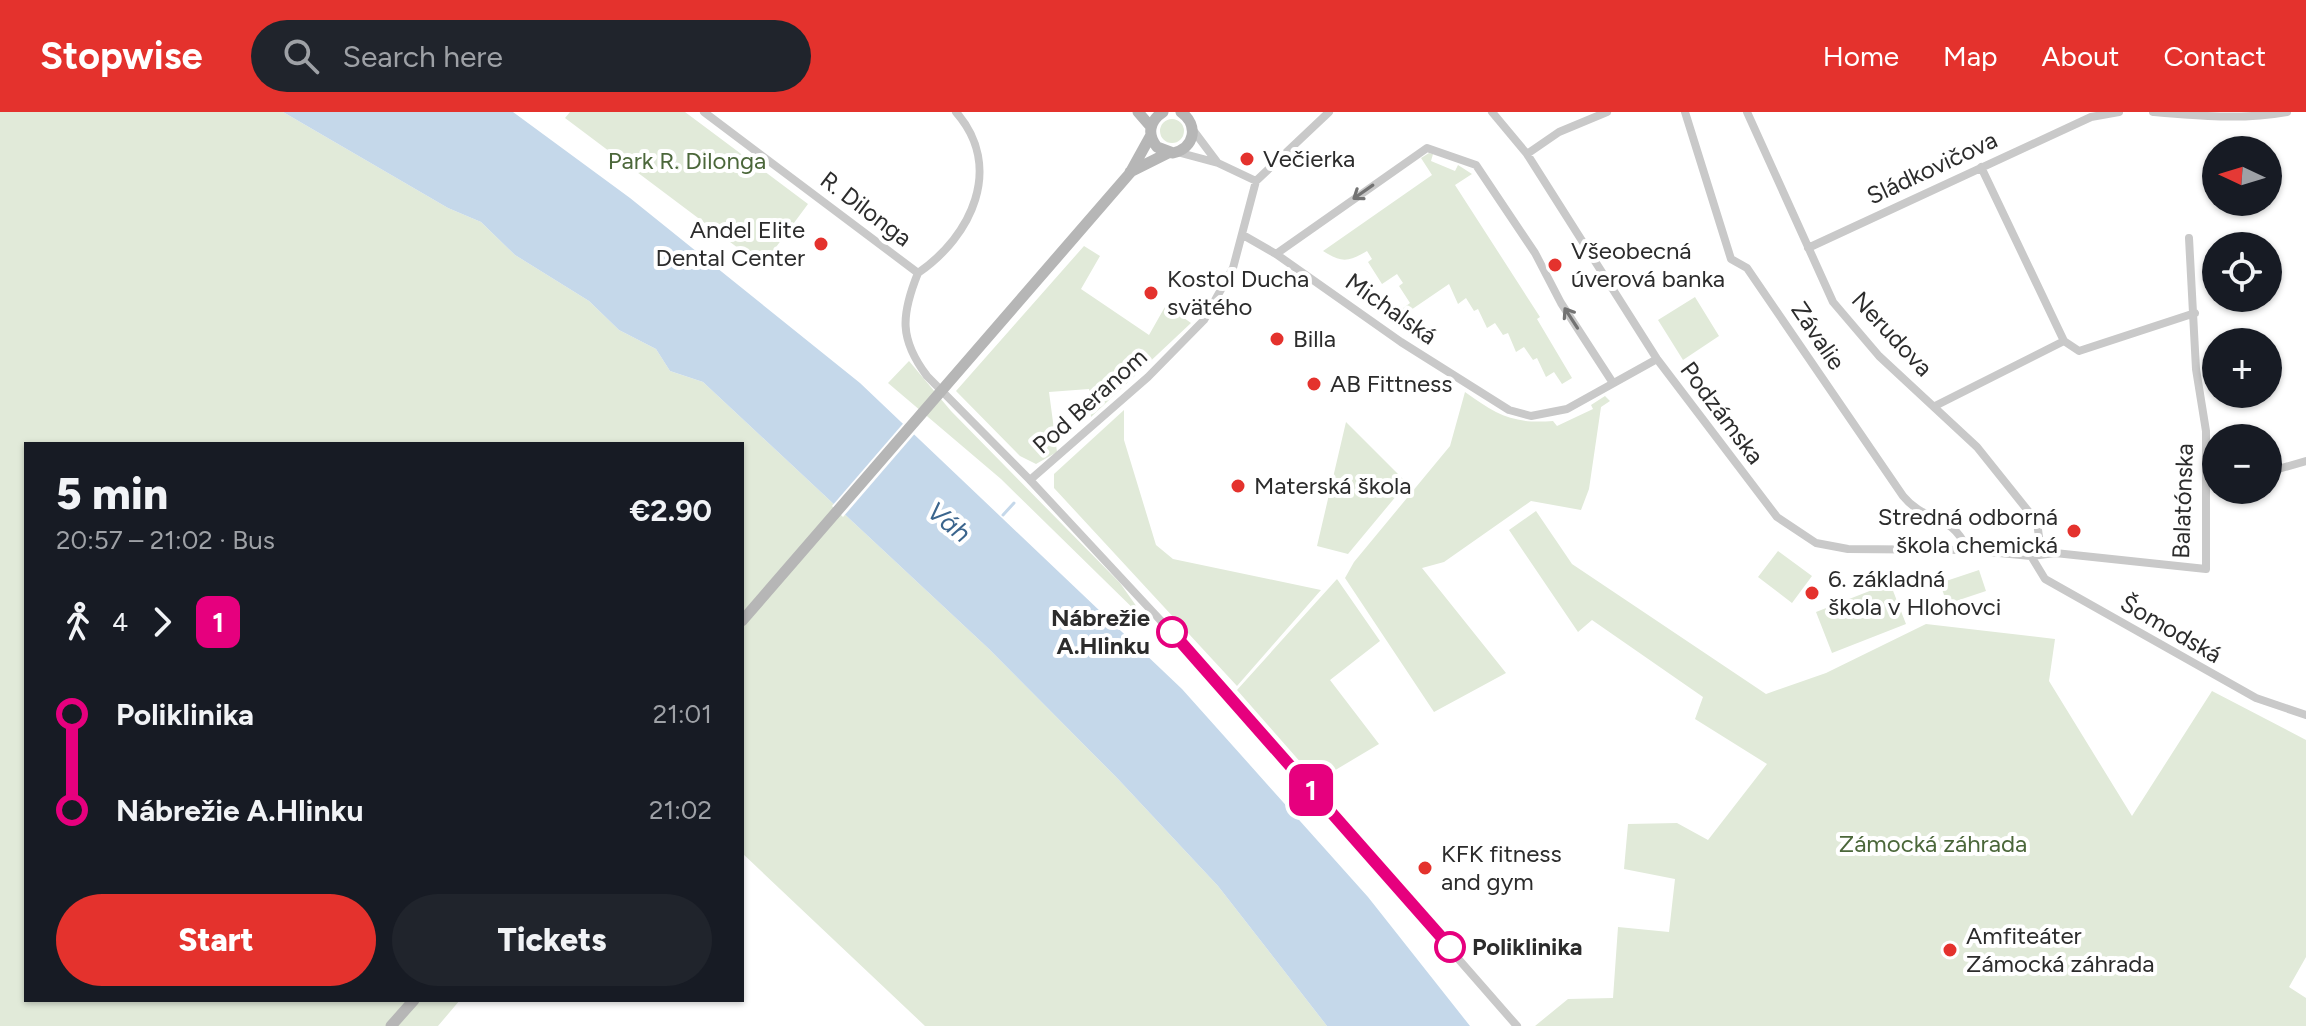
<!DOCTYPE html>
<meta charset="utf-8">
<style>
body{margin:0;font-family:Figtree,sans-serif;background:#20242c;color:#f1f3f6;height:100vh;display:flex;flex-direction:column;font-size:30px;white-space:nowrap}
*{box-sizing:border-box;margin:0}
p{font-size:26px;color:#9ea1a6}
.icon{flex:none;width:44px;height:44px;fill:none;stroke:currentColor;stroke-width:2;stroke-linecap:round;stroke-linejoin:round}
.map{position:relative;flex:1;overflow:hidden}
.panel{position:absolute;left:24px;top:330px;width:720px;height:560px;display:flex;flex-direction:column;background:#171b24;border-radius:0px;box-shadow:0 2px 6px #0004}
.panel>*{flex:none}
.badge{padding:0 16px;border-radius:12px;font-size:28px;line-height:52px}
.needle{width:52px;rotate:274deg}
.buttons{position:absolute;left:2202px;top:24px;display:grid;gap:16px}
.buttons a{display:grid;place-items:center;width:80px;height:80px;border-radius:50%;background:#171b24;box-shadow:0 2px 6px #0004;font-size:40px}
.map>.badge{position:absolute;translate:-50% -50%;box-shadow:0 0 0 4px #fff}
.legs{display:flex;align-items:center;gap:12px;height:88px;padding:0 32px;font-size:26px}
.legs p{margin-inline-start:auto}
.summary{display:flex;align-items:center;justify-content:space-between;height:136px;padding:0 32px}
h1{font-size:44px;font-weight:800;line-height:60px}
.primary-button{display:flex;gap:16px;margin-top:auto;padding:16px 32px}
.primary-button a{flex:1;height:92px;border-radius:48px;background:#e4322d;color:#fff;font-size:32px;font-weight:800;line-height:92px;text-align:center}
.primary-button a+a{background:#20242c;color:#f1f3f6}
ul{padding:0 32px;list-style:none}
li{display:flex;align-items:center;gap:28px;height:96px;font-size:30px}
li i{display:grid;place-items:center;width:12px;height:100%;margin:0 10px;background:currentColor}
li i::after{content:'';width:20px;height:20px;margin:-10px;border:6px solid;border-radius:50%;background:#171b24}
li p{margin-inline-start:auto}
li:first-child i{background:linear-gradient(#0000 50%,currentColor 0)}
li:last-child i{background:linear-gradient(currentColor 50%,#0000 0)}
header{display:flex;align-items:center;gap:48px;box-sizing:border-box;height:112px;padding:0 40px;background:#e4322d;color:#fff}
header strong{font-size:38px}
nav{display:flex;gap:44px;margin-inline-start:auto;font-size:28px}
.search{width:560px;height:72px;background:#20242c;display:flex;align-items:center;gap:20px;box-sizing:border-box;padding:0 28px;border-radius:44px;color:#9ea1a6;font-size:30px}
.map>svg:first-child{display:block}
.green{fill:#e1ead9}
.water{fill:#c5d8ea}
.pier{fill:#fff}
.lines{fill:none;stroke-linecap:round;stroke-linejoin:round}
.stream{stroke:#c5d8ea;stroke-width:3}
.street{stroke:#c9c9c9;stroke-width:8}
.secondary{stroke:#b6b6b6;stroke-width:11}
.oneway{stroke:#737373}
.line-1-casing{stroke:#fff;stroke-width:18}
.line-1{stroke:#e6007e;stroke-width:12}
.poi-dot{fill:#e4322d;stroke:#fff;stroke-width:3}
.stop-1-dot{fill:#fff;stroke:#e6007e;stroke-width:4}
.labels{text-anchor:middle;stroke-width:8;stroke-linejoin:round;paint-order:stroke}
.poi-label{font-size:24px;fill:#2c2c2c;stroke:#fff;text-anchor:start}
.park-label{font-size:24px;fill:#4b673a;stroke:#fff}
.street-label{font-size:24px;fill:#2c2c2c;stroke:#fff}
.stop-label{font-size:24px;font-weight:bold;fill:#2c2c2c;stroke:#fff;text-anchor:end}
.water-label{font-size:26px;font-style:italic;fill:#3b658d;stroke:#fff}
</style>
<header>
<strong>Stopwise</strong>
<div class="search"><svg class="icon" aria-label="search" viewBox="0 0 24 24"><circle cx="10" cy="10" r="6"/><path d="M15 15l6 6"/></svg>Search here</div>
<nav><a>Home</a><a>Map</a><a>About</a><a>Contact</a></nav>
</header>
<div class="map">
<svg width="2306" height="914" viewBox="0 0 2306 914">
<rect width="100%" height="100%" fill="#fff"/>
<!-- green -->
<path class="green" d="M0,0H283L448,96L481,110L515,143L589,189L619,218L656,237L670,259L703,270L989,537L1118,667L1218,774L1327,914H925L742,741V332H26V888H460L438,914H0Z
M570,0H685L808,92L762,154L565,6Z
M1160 19a12 12 0 1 1 24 0a12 12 0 1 1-24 0Z
M1429,41L1433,42L1431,49L1455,59L1458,53L1472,62L1455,73L1540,205L1537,207L1572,266L1562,272L1554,260L1546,265L1537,246L1533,248L1524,235L1516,240L1508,221L1503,223L1495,211L1487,216L1478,197L1474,199L1466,186L1458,192L1449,172L1405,202L1402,197L1410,191L1399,174L1403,171L1397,162L1382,172L1368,150L1372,147L1367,139C1348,150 1342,151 1323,139L1432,63L1421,46Z
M1084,134L1100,144L1081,177L1149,223L1166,193L1191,211L1091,305L1089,277L1049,280L1057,340L1036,352L1020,344L956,279Z
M1695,185L1719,224L1683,248L1658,208Z
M909,249L951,299L1120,471L1149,512L1001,367L888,271Z
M1465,280C1497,303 1513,312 1553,309L1557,314L1593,297L1591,293L1605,284L1610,289L1601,295L1589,377L1581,398L1531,389L1444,450L1422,456L1506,561L1434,600L1345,466L1354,450L1450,334Z
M1124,298V328L1156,433L1173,447L1321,478L1237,574L1054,376V362Z
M1346,310L1407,371L1348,442L1317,434Z
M1536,399L1572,452L1766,582L1826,561L1926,512L2055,527L2049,569L2132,704L2212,579L2306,628V845L2289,875L2306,886V914H1535L1568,887L1613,886L1618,815L1669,820L1675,767L1624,757L1628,712L1677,711L1708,728L1767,652L1695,607L1703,585L1592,508L1578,520L1509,418Z
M1778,439L1812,464L1792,491L1758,465Z
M1979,458L1986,479L1947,492L1940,471Z
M1337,467L1380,529L1330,568L1379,632L1317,669L1237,578Z
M1890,471L1906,512L1832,541L1816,500Z"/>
<!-- water -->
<path class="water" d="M283,0H513L630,86L860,271L1182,577L1368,785L1470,914H1327L1218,774L1118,667L989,537L703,270L670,259L656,237L619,218L589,189L515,143L481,110L448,96Z"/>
<!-- pier -->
<path class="pier" d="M907,307L918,318L843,405L832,394Z"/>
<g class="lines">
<!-- stream -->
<path class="stream" d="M1003,403L1014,391"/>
<!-- street -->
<path class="street" d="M704,0L918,161C901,203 899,227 927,264L1030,368L1189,539L1517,914
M1492,0L1527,42L1657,247L1777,405L1816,431L1848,437L1968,438L2031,444L2055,441L2206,457V319L2196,257L2189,126
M1685,0L1731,147L1747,156L1903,384C1926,412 1950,399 1968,438
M1747,0L1833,190L1879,244L1977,335L2037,410L2039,425L2031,444
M2153,0C2198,4 2242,8 2287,0
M1193,18L1217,50
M1177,40L1218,51L1256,69
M1527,42L1559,20L1607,0
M1981,55L2064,229
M1243,123L1276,142L1401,230L1509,298L1531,304L1567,297L1657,247
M1808,136L2091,5L2119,0
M1276,142L1427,36L1476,53L1535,141L1561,191L1613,271
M918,161C972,124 1004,55 956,0
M2064,229L2079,239L2195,201
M1935,294L2064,229
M2268,360L2306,349
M1030,368L1148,265L1204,208L1233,156L1256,69L1329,0
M2031,444L2045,467L2256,586L2306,603"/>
<!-- secondary -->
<path class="secondary" d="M1138,0L1151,15
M1163,0C1149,9 1147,23 1157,35L1173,41C1195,36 1199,13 1181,0
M1130,60L1168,41
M742,509L1130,61L1151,23
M391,914L414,888"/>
</g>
<!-- one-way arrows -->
<defs><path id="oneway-shaft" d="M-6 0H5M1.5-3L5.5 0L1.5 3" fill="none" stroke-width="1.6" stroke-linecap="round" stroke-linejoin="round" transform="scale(2)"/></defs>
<g class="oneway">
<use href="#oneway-shaft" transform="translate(1363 80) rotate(145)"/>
<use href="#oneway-shaft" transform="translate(1571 206) rotate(-123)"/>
</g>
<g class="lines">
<!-- line-1 casing -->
<g class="line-1-casing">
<path id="line-1" d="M1172,520L1450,835"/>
</g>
<!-- line-1 -->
<use href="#line-1" class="line-1"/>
</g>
<!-- markers -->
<g class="poi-dot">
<circle cx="1247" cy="47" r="8"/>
<circle cx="821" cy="132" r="8"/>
<circle cx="1555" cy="153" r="8"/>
<circle cx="1151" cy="181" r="8"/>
<circle cx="1277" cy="227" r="8"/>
<circle cx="1314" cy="272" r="8"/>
<circle cx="1238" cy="374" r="8"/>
<circle cx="2074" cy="419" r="8"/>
<circle cx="1812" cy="481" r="8"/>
<circle cx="1425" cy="756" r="8"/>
<circle cx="1950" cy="838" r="8"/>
</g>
<g class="stop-1-dot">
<circle cx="1172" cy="520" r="14"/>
<circle cx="1450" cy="835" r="14"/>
</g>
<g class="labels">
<!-- poi labels -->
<g class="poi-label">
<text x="1263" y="55">Večierka</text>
<text x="805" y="126" text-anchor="end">Andel Elite<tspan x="805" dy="28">Dental Center</tspan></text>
<text x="1571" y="147">Všeobecná<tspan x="1571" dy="28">úverová banka</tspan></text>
<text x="1167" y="175">Kostol Ducha<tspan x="1167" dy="28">svätého</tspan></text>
<text x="1293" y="235">Billa</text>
<text x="1330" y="280">AB Fittness</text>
<text x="1254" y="382">Materská škola</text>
<text x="2058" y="413" text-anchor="end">Stredná odborná<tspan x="2058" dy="28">škola chemická</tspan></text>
<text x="1828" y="475">6. základná<tspan x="1828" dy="28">škola v Hlohovci</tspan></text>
<text x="1441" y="750">KFK fitness<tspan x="1441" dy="28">and gym</tspan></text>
<text x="1966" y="832">Amfiteáter<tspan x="1966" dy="28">Zámocká záhrada</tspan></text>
</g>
<!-- park labels -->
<g class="park-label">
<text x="687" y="57">Park R. Dilonga</text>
<text x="1933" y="740">Zámocká záhrada</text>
</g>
<!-- street labels -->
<g class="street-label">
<text transform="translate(1932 56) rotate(-25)" y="8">Sládkovičova</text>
<text transform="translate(866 97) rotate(37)" y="8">R. Dilonga</text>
<text transform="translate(1391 197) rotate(35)" y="8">Michalská</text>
<text transform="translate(1892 222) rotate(47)" y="8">Nerudova</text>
<text transform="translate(1818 224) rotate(56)" y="8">Závalie</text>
<text transform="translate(1090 289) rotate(-42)" y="8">Pod Beranom</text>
<text transform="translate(1722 301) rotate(53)" y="8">Podzámska</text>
<text transform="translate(2183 389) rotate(-88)" y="8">Balatónska</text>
<text transform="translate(2171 517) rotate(30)" y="8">Šomodská</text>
</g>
<!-- stop labels -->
<g class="stop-label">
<text x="1150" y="514">Nábrežie<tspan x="1150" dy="28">A.Hlinku</tspan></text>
<text x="1472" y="843" text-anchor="start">Poliklinika</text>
</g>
<!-- water labels -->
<g class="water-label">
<text transform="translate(949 410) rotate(39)" y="9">Váh</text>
</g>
</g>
</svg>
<div class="buttons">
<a><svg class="needle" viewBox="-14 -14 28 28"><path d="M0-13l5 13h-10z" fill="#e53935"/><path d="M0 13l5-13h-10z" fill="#9ea1a6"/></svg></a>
<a><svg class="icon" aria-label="locate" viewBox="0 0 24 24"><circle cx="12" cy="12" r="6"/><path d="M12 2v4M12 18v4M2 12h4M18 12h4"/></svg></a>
<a>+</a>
<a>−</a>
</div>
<b class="badge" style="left:1311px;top:678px;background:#e6007e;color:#fff">1</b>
<section class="panel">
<div class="summary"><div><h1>5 min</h1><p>20:57 – 21:02 · Bus</p></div><b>€2.90</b></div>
<div class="legs"><svg class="icon" aria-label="walk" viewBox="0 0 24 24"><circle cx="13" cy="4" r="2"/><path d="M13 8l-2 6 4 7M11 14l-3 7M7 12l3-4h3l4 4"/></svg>4<svg class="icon" aria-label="forward" viewBox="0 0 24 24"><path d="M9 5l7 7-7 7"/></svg><b class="badge" style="background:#e6007e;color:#fff">1</b></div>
<ul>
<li><i style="color:#e6007e"></i><b>Poliklinika</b><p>21:01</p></li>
<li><i style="color:#e6007e"></i><b>Nábrežie A.Hlinku</b><p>21:02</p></li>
</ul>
<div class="primary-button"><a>Start</a><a>Tickets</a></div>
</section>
</div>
